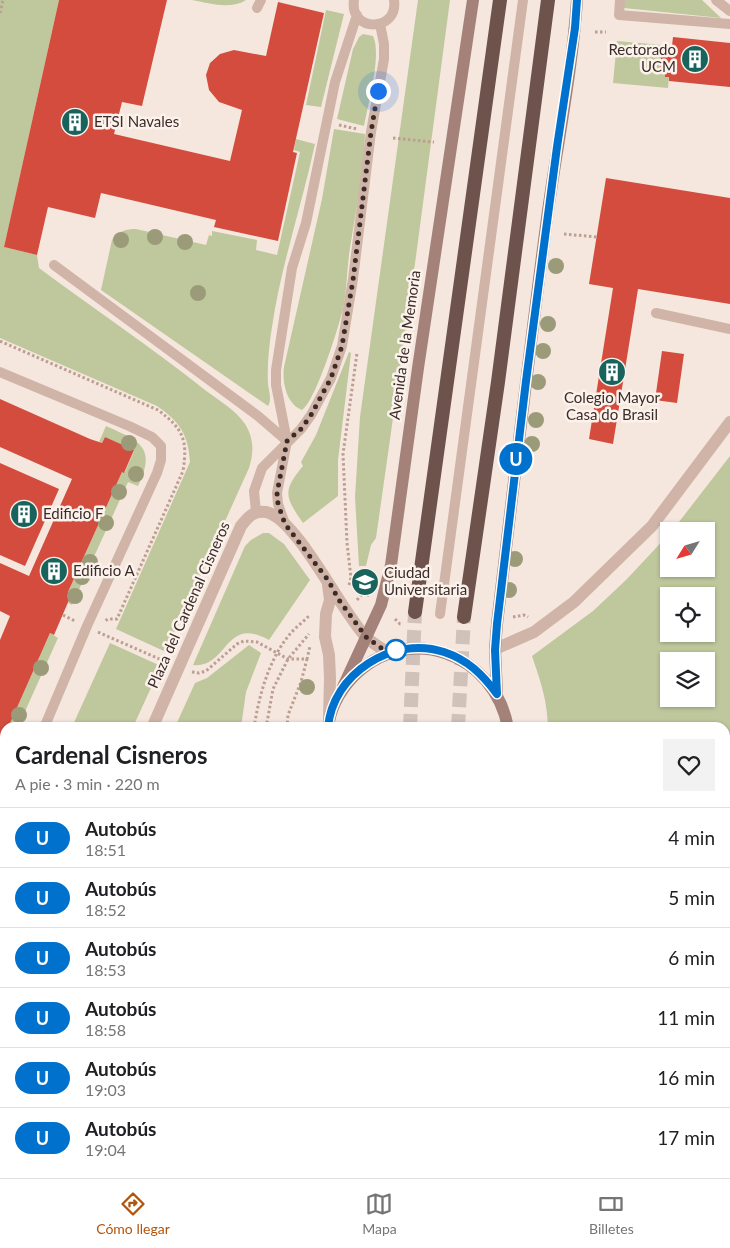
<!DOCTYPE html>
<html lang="es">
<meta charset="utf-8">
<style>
body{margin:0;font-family:Lato,sans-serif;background:#f2f2f2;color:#202124;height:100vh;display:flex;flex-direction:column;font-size:19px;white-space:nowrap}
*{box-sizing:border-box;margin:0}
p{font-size:16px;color:#757577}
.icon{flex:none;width:28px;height:28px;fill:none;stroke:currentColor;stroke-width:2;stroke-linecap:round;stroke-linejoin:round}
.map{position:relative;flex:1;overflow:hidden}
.drawer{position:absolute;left:0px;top:722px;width:730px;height:456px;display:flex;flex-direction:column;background:#fff;border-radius:15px 15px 0 0;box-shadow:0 1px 4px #0004}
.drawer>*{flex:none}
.badge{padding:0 10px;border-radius:16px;font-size:18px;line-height:32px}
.needle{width:32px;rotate:233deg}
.controls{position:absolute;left:660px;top:522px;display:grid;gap:10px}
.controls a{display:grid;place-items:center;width:55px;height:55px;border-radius:0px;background:#fff;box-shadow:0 1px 4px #0004;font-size:25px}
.you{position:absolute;width:25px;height:25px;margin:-12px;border:4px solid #fff;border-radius:50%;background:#1a73e8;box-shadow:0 0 0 8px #1a73e833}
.map>.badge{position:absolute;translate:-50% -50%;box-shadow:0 0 0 2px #fff}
.round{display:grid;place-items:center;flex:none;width:52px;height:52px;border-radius:0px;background:#f2f2f2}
.summary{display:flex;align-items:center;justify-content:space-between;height:85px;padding:0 15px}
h1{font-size:24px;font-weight:700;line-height:38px}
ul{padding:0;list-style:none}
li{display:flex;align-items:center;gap:15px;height:60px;padding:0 15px;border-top:1px solid #e0e0e0}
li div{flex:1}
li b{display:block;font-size:19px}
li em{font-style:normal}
li .badge{min-width:55px;font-weight:700;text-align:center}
.menu{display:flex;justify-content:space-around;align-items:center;height:70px;border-top:1px solid #e0e0e0;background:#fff;font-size:14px;color:#757577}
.menu a{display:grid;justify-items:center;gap:2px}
.menu .on{color:#b45309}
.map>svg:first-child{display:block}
.green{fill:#bfc79c;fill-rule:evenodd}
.building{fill:#d34c3e}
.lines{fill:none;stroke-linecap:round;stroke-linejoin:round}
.trunk-tunnel{stroke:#d0c2ba;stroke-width:14;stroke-dasharray:14 7;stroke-linecap:butt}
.path{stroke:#bc9e92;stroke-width:3;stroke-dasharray:2.5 2.5;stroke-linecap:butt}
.service{stroke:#d0b4a8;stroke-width:10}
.minor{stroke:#d0b4a8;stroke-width:12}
.tertiary{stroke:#d0b4a8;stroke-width:12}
.secondary{stroke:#a48279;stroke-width:12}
.trunk{stroke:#6e524c;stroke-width:14}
.tree{fill:#9b9b7a}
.line-casing{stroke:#fff;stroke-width:11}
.line{stroke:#0072ce;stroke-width:8}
.walk{stroke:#3c2c29;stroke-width:5;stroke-dasharray:0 9}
.stop-dot{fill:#fff;stroke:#0072ce;stroke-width:2.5}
.labels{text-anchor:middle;stroke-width:5;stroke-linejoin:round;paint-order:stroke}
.poi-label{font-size:15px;fill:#3c2c29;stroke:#fcf2ec;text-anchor:start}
.street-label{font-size:15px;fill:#3c2c29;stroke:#fcf2ec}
</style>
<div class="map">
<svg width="730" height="1178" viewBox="0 0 730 1178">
<rect width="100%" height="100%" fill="#f5e7de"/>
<!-- green -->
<path class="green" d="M0,0H59L4,247L37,255L39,268C94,309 151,347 205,390C218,400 236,410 245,424C254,438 254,453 249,468L166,652L116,629L190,462C188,434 180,422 157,406L0,338Z
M192,0H246C231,10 208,3 192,0Z
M418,0H450L416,256L376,538L371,545L366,566H359L355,497L360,417Z
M624,0H702L721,18L624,8Z
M326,10L344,14L321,107L306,105Z
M363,34L373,36C382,54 368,105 364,126L337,119L353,49L359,37Z
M617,41L662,45L660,72L665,73V77H669L668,88L613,83Z
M334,129L365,134C364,172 356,210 350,248C347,267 347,286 344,305C340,323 316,401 302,410C286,404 282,381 284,367L322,199Z
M296,139L315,144C302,205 281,265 272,327C269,346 267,365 268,384C269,391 272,400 268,406L101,290L112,240C117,231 127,229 136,229L206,245L209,235L212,236V231L257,240L256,250L277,255L300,152L294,150Z
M349,352L351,353L338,460V496L303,523C285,497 282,491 303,466L301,462L316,435Z
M106,426C139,441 157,446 138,486L128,482L72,605L68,603L72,594L68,592L122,472H125L134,451L105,437L102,443L99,442Z
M730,456V904L725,901V728L548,727C547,699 541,683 532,656L593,611L626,580L669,534V569H706V531H672ZM669,596H706V634H669ZM669,661H706V699H669Z
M263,533H269L284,544L310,580L269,640C224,615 228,669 193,665L245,546L251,540Z
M50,633L58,638L18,727L8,728Z
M110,643L161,666L133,727H72Z
M249,645L261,653L246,692L241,727H175L195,683L207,678Z
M5,734V778L0,781V745Z
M0,827L5,829V1044L0,1049Z
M725,1001L730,1005V1178H514V1174H725Z
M64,1174H136L131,1178H60Z
M213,1174H383V1178H217Z"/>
<!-- building -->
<path class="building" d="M59,0H167L142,106L122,102L114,134L230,161L242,110L219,102L209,90L206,75L210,63L220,54L234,50L266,56L278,2L324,13L293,152L297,153L278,241L214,227L216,220L101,193L95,218L48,207L37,255L4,247Z
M673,37L730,43V87L669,81V77H665V73L660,72L662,45L672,46Z
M606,178L730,198V304L638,289L613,444L589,439L613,288L589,284Z
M662,351L684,354L677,403L655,400Z
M0,399L90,439L102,443L105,437L134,450L124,473L122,472L68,592L72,593L54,635L50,633L8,728H5V734L0,745V640L10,616L0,611V563L29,576L72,479L0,447Z
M0,463L59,489L25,566L0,555Z"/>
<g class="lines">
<!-- trunk-tunnel -->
<path class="trunk-tunnel" d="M410,728L415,612
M458,728L464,617"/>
<!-- path -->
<path class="path" d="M0,13L3,0
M595,32H606
M339,125L357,129
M393,138L434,142
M564,234L597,237
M0,341L158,410C183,429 188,439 183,471L117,619H108L105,621
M349,585L351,578L347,543L343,454L357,353
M357,600L364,592L369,596
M63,615L75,621
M513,617L524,615L528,617
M395,619L400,624H403
M98,632L166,662
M192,672L199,673L206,671L237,644L244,641L257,642L288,659H307L310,646
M254,728C259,695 269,659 290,634C296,627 304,621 310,615
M266,728L273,689L288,659L309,634
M287,728L288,715L301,682L307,659
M725,1035L730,1039
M0,1060L5,1055
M0,1075L5,1070
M725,1156L730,1153
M19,1174L24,1178
M49,1174L53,1178
M159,1174L163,1178
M584,1174L586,1178
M138,1178L142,1174
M681,1178L689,1174"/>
<!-- service -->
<path class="service" d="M354,0C349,33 399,32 394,0
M620,0L619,15L730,24
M716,0L730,11
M257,8L261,0
M54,265L258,416L287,441
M656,313L730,329
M0,372L129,426L152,437L161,446V460L157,473L87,626L44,728
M256,512L254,491L262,468L301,429L311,415L331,378L342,346L353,279L371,132L384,59V44L380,24
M285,524L278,504L277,493L287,441L276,385V370L292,268L306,223L335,82L357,15
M440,614L523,0
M0,802L5,804
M447,1174V1178"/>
<!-- minor -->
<path class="minor" d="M328,585L330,600L326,614L325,637L329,655L330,678L329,719
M495,649L534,632L574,602L652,526L730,422
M152,728L241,526C248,517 254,510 266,512C297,518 342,613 366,637C372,643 381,648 388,653"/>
<!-- tertiary -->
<path class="tertiary" d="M0,1131L5,1126
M0,1168L5,1163"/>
<!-- secondary -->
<path class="secondary" d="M343,687L381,605L391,565L418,368L473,0
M497,694L495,649L497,624C513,489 529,353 547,218C557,145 572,73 577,0
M328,728C330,708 340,691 353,677C407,621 495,653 508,728
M725,949L730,953
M398,1174V1178
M497,1174V1178"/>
<!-- trunk -->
<path class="trunk" d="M415,612L500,0
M464,617L498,382L548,0
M422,1174V1178
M472,1174V1178"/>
</g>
<!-- trees -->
<g class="tree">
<circle cx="155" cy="237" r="8"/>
<circle cx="121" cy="240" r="8"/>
<circle cx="185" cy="242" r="8"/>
<circle cx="556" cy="266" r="8"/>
<circle cx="198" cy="293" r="8"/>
<circle cx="548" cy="324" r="8"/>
<circle cx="543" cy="351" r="8"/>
<circle cx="538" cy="382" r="8"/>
<circle cx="536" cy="420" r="8"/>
<circle cx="129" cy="443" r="8"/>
<circle cx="532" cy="444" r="8"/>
<circle cx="136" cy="474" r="8"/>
<circle cx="119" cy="492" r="8"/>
<circle cx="106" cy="523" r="8"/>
<circle cx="515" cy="559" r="8"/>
<circle cx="90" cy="562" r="8"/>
<circle cx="82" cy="577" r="8"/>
<circle cx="509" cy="590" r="8"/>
<circle cx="75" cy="596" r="8"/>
<circle cx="41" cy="668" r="8"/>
<circle cx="307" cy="687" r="8"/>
<circle cx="19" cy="715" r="8"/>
</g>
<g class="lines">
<!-- line casing -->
<g class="line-casing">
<path id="line" d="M328,728C332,674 393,635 444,652C468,660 482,674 497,694L495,650L497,624L526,381L557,147L575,28L577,0"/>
</g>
<!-- line -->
<use href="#line" class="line"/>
<!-- walk -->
<path class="walk" d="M378,91L371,132L353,280L342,346L331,378L311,415L301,429L287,441L277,493L278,504L285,524L328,580L339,600L366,637L388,653L396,650"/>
</g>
<!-- icons -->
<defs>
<g id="building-disc" transform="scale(1.4375)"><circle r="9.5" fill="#19635d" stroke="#fcf2ec"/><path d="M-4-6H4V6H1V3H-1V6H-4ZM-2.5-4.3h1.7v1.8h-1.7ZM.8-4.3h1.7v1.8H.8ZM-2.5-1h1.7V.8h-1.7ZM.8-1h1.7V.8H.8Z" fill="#fff"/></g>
<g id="university-disc" transform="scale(1.4375)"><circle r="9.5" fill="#19635d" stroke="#fcf2ec"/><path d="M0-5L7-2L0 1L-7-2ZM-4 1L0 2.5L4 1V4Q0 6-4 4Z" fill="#fff"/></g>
</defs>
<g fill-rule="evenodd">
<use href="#building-disc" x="695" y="59"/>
<use href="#building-disc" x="75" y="122"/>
<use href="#building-disc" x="612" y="372"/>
<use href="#building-disc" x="24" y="514"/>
<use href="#building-disc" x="54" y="571"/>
<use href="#university-disc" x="365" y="582"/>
</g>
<!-- markers -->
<circle class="stop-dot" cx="396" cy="650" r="10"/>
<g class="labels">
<!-- poi labels -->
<g class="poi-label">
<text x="676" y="55" text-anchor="end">Rectorado<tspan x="676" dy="17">UCM</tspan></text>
<text x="94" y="127">ETSI Navales</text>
<text x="612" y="403" text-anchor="middle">Colegio Mayor<tspan x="612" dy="17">Casa do Brasil</tspan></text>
<text x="43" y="519">Edificio F</text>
<text x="73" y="576">Edificio A</text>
<text x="384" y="578">Ciudad<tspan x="384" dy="17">Universitaria</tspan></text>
</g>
<!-- street labels -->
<g class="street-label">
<text transform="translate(405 345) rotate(-82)" y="5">Avenida de la Memoria</text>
<text transform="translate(189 605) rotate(-66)" y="5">Plaza del Cardenal Cisneros</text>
</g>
</g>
</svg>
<div class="controls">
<a><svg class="needle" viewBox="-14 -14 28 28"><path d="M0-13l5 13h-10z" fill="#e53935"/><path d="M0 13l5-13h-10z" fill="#757577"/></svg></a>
<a><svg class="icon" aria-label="locate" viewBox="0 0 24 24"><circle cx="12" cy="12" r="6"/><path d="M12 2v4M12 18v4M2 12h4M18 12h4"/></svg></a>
<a><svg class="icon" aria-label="layers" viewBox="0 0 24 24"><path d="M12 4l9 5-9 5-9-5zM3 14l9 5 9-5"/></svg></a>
</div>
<div class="you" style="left:378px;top:91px"></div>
<b class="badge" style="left:516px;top:459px;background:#0072ce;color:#fff">U</b>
<section class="drawer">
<div class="summary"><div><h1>Cardenal Cisneros</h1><p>A pie · 3 min · 220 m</p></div><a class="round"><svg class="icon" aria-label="heart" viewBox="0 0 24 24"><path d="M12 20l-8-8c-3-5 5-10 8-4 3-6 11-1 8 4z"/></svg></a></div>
<ul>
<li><span class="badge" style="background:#0072ce;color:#fff">U</span><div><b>Autobús</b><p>18:51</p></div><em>4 min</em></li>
<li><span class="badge" style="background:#0072ce;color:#fff">U</span><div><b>Autobús</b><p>18:52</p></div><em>5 min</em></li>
<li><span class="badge" style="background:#0072ce;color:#fff">U</span><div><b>Autobús</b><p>18:53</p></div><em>6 min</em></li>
<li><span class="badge" style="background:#0072ce;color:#fff">U</span><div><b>Autobús</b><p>18:58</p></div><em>11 min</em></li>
<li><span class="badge" style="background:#0072ce;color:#fff">U</span><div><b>Autobús</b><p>19:03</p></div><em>16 min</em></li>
<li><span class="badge" style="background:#0072ce;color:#fff">U</span><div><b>Autobús</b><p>19:04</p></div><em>17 min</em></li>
</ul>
</section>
</div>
<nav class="menu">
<a class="on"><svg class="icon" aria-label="directions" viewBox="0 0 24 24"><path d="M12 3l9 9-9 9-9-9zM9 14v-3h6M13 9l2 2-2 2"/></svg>Cómo llegar</a>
<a><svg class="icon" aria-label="map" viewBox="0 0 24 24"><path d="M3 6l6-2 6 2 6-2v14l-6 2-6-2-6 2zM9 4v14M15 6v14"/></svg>Mapa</a>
<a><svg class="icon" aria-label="tickets" viewBox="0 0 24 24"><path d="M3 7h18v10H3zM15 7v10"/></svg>Billetes</a>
</nav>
